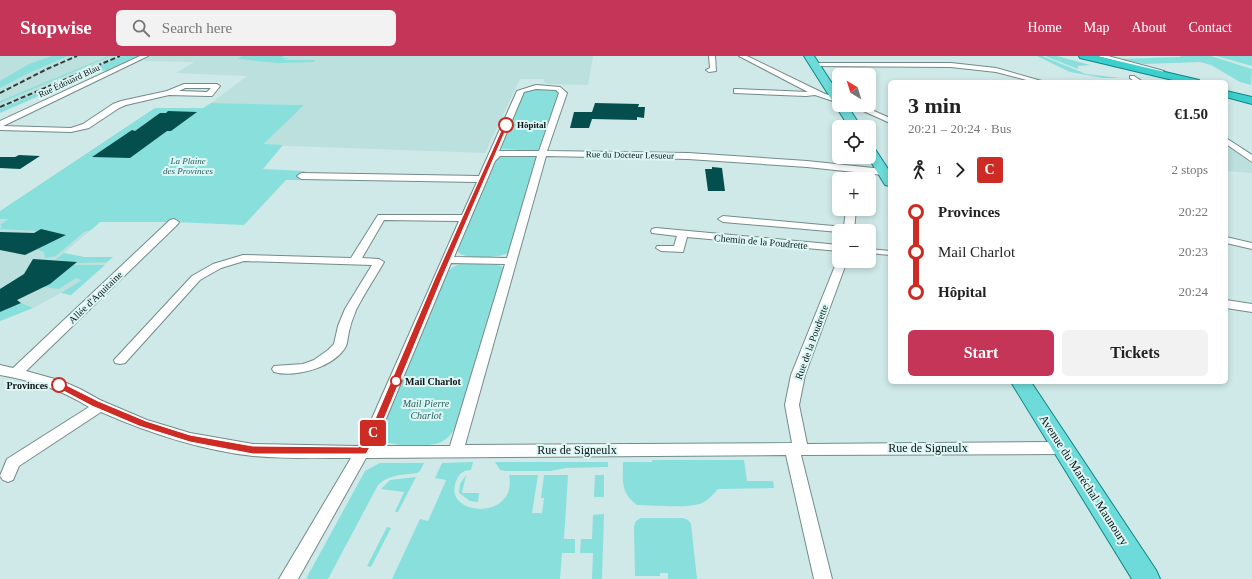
<!DOCTYPE html>
<meta charset="utf-8">
<style>
body{margin:0;font-family:Georgia,serif;background:#f2f2f2;color:#222;height:100vh;display:flex;flex-direction:column;font-size:15px;white-space:nowrap}
*{box-sizing:border-box;margin:0}
p{font-size:13px;color:#767676}
.icon{flex:none;width:22px;height:22px;fill:none;stroke:currentColor;stroke-width:2;stroke-linecap:round;stroke-linejoin:round}
.map{position:relative;flex:1;overflow:hidden}
.side{position:absolute;left:888px;top:24px;width:340px;height:304px;display:flex;flex-direction:column;background:#fff;border-radius:6px;box-shadow:0 2px 6px #0003}
.side>*{flex:none}
.badge{padding:0 8px;border-radius:3px;font-size:14px;line-height:26px}
.needle{width:26px;rotate:322deg}
.buttons{position:absolute;left:832px;top:12px;display:grid;gap:8px}
.buttons a{display:grid;place-items:center;width:44px;height:44px;border-radius:6px;background:#fff;box-shadow:0 2px 6px #0003;font-size:20px}
.map>.badge{position:absolute;translate:-50% -50%;box-shadow:0 0 0 2px #fff}
.legs{display:flex;align-items:center;gap:6px;height:44px;padding:0 20px;font-size:13px}
.legs p{margin-inline-start:auto}
.summary{display:flex;align-items:center;justify-content:space-between;height:68px;padding:0 20px}
h1{font-size:22px;font-weight:700;line-height:30px}
.primary-button{display:flex;gap:8px;margin-top:auto;padding:8px 20px}
.primary-button a{flex:1;height:46px;border-radius:6px;background:#c53557;color:#fff;font-size:16px;font-weight:700;line-height:46px;text-align:center}
.primary-button a+a{background:#f2f2f2;color:#222}
ul{padding:0 20px;list-style:none}
li{display:flex;align-items:center;gap:14px;height:40px;font-size:15px}
li i{display:grid;place-items:center;width:6px;height:100%;margin:0 5px;background:currentColor}
li i::after{content:'';width:10px;height:10px;margin:-5px;border:3px solid;border-radius:50%;background:#fff}
li p{margin-inline-start:auto}
li:first-child i{background:linear-gradient(#0000 50%,currentColor 0)}
li:last-child i{background:linear-gradient(currentColor 50%,#0000 0)}
header{display:flex;align-items:center;gap:24px;box-sizing:border-box;height:56px;padding:0 20px;background:#c53557;color:#fff}
header strong{font-size:19px}
nav{display:flex;gap:22px;margin-inline-start:auto;font-size:14px}
.search{width:280px;height:36px;background:#f2f2f2;display:flex;align-items:center;gap:10px;box-sizing:border-box;padding:0 14px;border-radius:6px;color:#767676;font-size:15px}
.map>svg:first-child{display:block}
.built{fill:#bce0de}
.green{fill:#89dfdb}
.building{fill:#044f4d}
.lines{fill:none;stroke-linecap:round;stroke-linejoin:round}
.pedestrian-casing{stroke:#738b89;stroke-width:2}
.minor-casing{stroke:#738b89;stroke-width:2}
.primary-casing{stroke:#0c8684;stroke-width:2}
.trunk-casing{stroke:#0c8684;stroke-width:2}
.pedestrian{fill:#fff;fill-rule:evenodd}
.minor{fill:#fff;fill-rule:evenodd}
.primary{fill:#6ddbd9;fill-rule:evenodd}
.trunk{fill:#3ccfcc;fill-rule:evenodd}
.rail{stroke:#313d3d;stroke-width:2;stroke-dasharray:5 2.5;stroke-linecap:butt}
.line-1{fill:#cc2c24;stroke:#fff}
.stop-1-dot{fill:#fff;stroke:#cc2c24;stroke-width:2}
.labels{text-anchor:middle;stroke-width:4;stroke-linejoin:round;paint-order:stroke}
.far-street-label{font-size:9px;fill:#0d1616;stroke:#dcf7f5}
.far-stop-label{font-size:9px;font-weight:bold;fill:#0d1616;stroke:#dcf7f5;text-anchor:start}
.far-park-label{font-size:9px;font-style:italic;fill:#2d615f;stroke:#dcf7f5}
.street-label{font-size:10px;fill:#0d1616;stroke:#dcf7f5}
.stop-label{font-size:10px;font-weight:bold;fill:#0d1616;stroke:#dcf7f5;text-anchor:start}
.park-label{font-size:10px;font-style:italic;fill:#2d615f;stroke:#dcf7f5}
.near-street-label{font-size:12px;fill:#0d1616;stroke:#dcf7f5}
</style>
<header>
<strong>Stopwise</strong>
<div class="search"><svg class="icon" aria-label="search" viewBox="0 0 24 24"><circle cx="10" cy="10" r="6"/><path d="M15 15l6 6"/></svg>Search here</div>
<nav><a>Home</a><a>Map</a><a>About</a><a>Contact</a></nav>
</header>
<div class="map">
<svg width="1252" height="523" viewBox="0 0 1252 523">
<rect width="100%" height="100%" fill="#cfe9e8"/>
<!-- built -->
<path class="built" d="M0,0H123L0,53V45L6,42L0,44Z
M149,0H593L588,29L547,28L544,26L543,23H520L485,97L264,89L303,49L211,47L247,20L176,17L194,6L144,5Z
M1226,89L1252,108V117L1226,115Z
M0,163L100,166L64,197L84,201H113L71,239L61,237L35,251L0,265Z"/>
<!-- green -->
<path class="green" d="M52,0H68L27,18L0,32V25L29,8Z
M109,0H111L0,47V45Z
M123,0H141L107,15L98,14L0,57V53Z
M242,0H284L282,2H289L283,4H315L313,6L277,7L238,3Z
M1037,0H1042L1086,18L1120,22H1103L1070,16Z
M1045,0H1057L1090,9L1078,10V13Z
M1180,0H1211L1252,13L1251,29L1240,26L1211,9L1200,6L1144,8L1121,4L1119,3L1181,1Z
M1216,0H1252V10L1220,1Z
M535,32L555,33L560,37L543,92L535,95L502,93L500,92L523,37Z
M211,47L304,49L264,88L283,89L263,113L305,115L299,124H286L244,169L174,166H100L91,174L84,176L56,200L45,202L44,196L36,193L65,179L41,173L38,175L0,173L2,170L0,169L8,163H0V155L155,52H203Z
M503,99L535,100L538,102L510,196C501,202 458,206 456,192L494,104Z
M68,194L64,197L84,201H113L107,206L76,207L77,206L61,205L62,204H55Z
M465,207L498,209L503,211L504,216L456,371C452,377 448,383 441,386C428,392 395,390 383,385L380,378L383,368L445,220C450,211 456,209 465,207Z
M74,209H105L71,239L61,237L82,224L76,222L59,233L44,231Z
M21,247L33,252L0,265V256Z
M652,404H744L747,425H773L774,432L718,433C713,438 709,444 702,447C687,453 654,449 637,449C620,437 623,425 623,406H652Z
M473,406L471,414C464,414 460,417 457,423C439,461 519,466 509,419H538L532,457H542L544,442H541L544,419H568L564,483H575V497H562L560,523H392L420,463L428,465L444,429L446,424L435,422L442,407Z
M495,406H608V411L566,412L550,415H506L500,414Z
M380,407H424L420,415L417,417C403,419 389,418 378,429L328,523H306L365,415Z
M466,419L462,437H479L478,446L470,445L459,437L460,428Z
M595,419H604V441H594Z
M416,421L398,456H395L404,436L381,433L390,424Z
M604,458L602,523H592L593,497H580L581,483H592L593,459Z
M641,462H683L688,464L691,468L697,523H668V517H660V520H635L634,470L636,465Z
M387,471L391,472L371,511L367,510Z"/>
<!-- building -->
<path class="building" d="M595,47L639,48L638,51H645L644,62L637,61V64L592,63L589,72H570L574,56H592Z
M168,55L197,56L171,75H167L130,102L92,101L132,74L135,75L160,57H166Z
M19,99L40,100L20,113L0,112V101H15Z
M712,111L722,112L725,135H708L705,113H712Z
M41,173L66,179L25,199L0,194V176L34,177Z
M33,203L77,206L50,228L17,244L21,247L0,256V233L24,218Z"/>
<g class="lines">
<!-- pedestrian casing -->
<g class="pedestrian-casing">
<path id="pedestrian" d="M869,193L890,195V199L869,197Z"/>
</g>
<!-- minor casing -->
<g class="minor-casing">
<path id="minor" d="M140,0H148L3,70L71,72L83,68L113,48L121,45L167,35L184,28H217L220,30L212,40H209L169,39L126,49L119,52L89,72L71,76L0,74V65ZM185,32H211L207,36L179,35Z
M709,0H715L716,15L709,16L706,14L710,12Z
M739,0H747L823,37L839,43V47L815,39L806,40L734,37V33H737L808,36Z
M1097,0H1108L1164,15L1161,17Z
M815,7H951L996,12L1045,26H1034L996,16L951,11L813,10V8Z
M1130,20H1134L1143,26H1135L1130,22Z
M536,29L560,31L567,37L547,95L688,97L807,105L883,113L887,116L883,119L807,111L688,103L546,100L465,389L792,387L785,349L791,319L837,205L839,203V205H847L805,319L799,349L807,388L1063,386L1068,388L1070,392L1068,396L1063,398L801,399L832,523H814L786,399L366,402L298,523H279L351,402C319,402 285,403 253,400C200,394 149,377 101,356L19,410L13,424L8,426L3,424L0,420L7,403L89,351C60,333 33,325 0,319V309L13,312L170,164L174,163L179,166L178,168L26,315L62,325L80,333L100,344L147,364L190,377L253,388L358,390L366,376L459,165L384,164L362,202L379,203L384,206C375,222 364,238 356,254C354,260 351,266 350,272C348,277 348,285 346,290C335,311 296,322 274,316L272,313L274,310L303,308L314,304L328,294L334,288L338,270L345,253L372,209L244,205L221,212L200,224L125,307L120,308L115,307L114,304L192,220L213,208L243,199L351,202L378,159H462L477,126L301,123L297,120L301,117L479,120L517,35ZM536,33L556,34L559,37L539,95H499L524,36ZM500,100H537L507,202L454,201L495,105ZM451,207L505,208L450,390H373L380,377Z
M850,49H860L890,62V67Z
M1226,82L1252,99V106L1226,88Z
M846,153H856L854,175L839,176L723,166L718,163L723,160L844,171Z
M656,172L839,189V195L687,181L683,196L661,195L656,192L657,190H674L677,180L652,177L651,175L652,173Z
M1226,181L1252,187V193L1226,187Z
M1226,244L1252,248V256L1226,252Z"/>
</g>
<!-- primary casing -->
<g class="primary-casing">
<path id="primary" d="M804,0H814L839,38V49H847L861,71H849Z
M869,89L873,90L890,116V130L885,129L868,101H869Z
M1011,326H1031L1156,514L1160,523H1132Z"/>
</g>
<!-- trunk casing -->
<g class="trunk-casing">
<path id="trunk" d="M1079,0H1097L1199,24L1200,26H1181L1080,2Z
M1226,35L1252,41V48L1226,41Z"/>
</g>
<!-- pedestrian -->
<use href="#pedestrian" class="pedestrian"/>
<!-- minor -->
<use href="#minor" class="minor"/>
<!-- primary -->
<use href="#primary" class="primary"/>
<!-- trunk -->
<use href="#trunk" class="trunk"/>
<!-- rail -->
<path class="rail" d="M0,37L47,13L77,0
M0,51L120,0"/>
</g>
<!-- line-1 -->
<path class="line-1" d="M504,68L508,69L442,222L384,363L378,377L366,398H253L190,386L139,370L92,350L56,331L55,329L59,326L62,327L98,345L146,365L190,379L253,390L359,391L375,363L435,222Z"/>
<!-- markers -->
<g class="stop-1-dot">
<circle cx="506" cy="69" r="7"/>
<circle cx="396" cy="325" r="5"/>
<circle cx="59" cy="329" r="7"/>
</g>
<g class="labels">
<!-- far-street labels -->
<g class="far-street-label">
<text transform="translate(69 25) rotate(-25)" y="3">Rue Édouard Blau</text>
<text transform="translate(630 99) rotate(1)" y="3">Rue du Docteur Lesueur</text>
</g>
<!-- far-stop labels -->
<g class="far-stop-label">
<text x="517" y="72">Hôpital</text>
</g>
<!-- far-park labels -->
<g class="far-park-label">
<text x="188" y="108">La Plaine<tspan x="188" dy="10">des Provinces</tspan></text>
</g>
<!-- street labels -->
<g class="street-label">
<text transform="translate(761 185) rotate(5)" y="4">Chemin de la Poudrette</text>
<text transform="translate(95 241) rotate(-44)" y="4">Allée d'Aquitaine</text>
<text transform="translate(811 286) rotate(-70)" y="4">Rue de la Poudrette</text>
</g>
<!-- stop labels -->
<g class="stop-label">
<text x="405" y="329">Mail Charlot</text>
<text x="48" y="333" text-anchor="end">Provinces</text>
</g>
<!-- park labels -->
<g class="park-label">
<text x="426" y="351">Mail Pierre<tspan x="426" dy="12">Charlot</tspan></text>
</g>
<!-- near-street labels -->
<g class="near-street-label">
<text x="928" y="396">Rue de Signeulx</text>
<text x="577" y="398">Rue de Signeulx</text>
<text transform="translate(1084 424) rotate(57)" y="4">Avenue du Maréchal Maunoury</text>
</g>
</g>
</svg>
<div class="buttons">
<a><svg class="needle" viewBox="-14 -14 28 28"><path d="M0-13l5 13h-10z" fill="#e53935"/><path d="M0 13l5-13h-10z" fill="#767676"/></svg></a>
<a><svg class="icon" aria-label="locate" viewBox="0 0 24 24"><circle cx="12" cy="12" r="6"/><path d="M12 2v4M12 18v4M2 12h4M18 12h4"/></svg></a>
<a>+</a>
<a>−</a>
</div>
<b class="badge" style="left:373px;top:377px;background:#cc2c24;color:#fff">C</b>
<section class="side">
<div class="summary"><div><h1>3 min</h1><p>20:21 – 20:24 · Bus</p></div><b>€1.50</b></div>
<div class="legs"><svg class="icon" aria-label="walk" viewBox="0 0 24 24"><circle cx="13" cy="4" r="2"/><path d="M13 8l-2 6 4 7M11 14l-3 7M7 12l3-4h3l4 4"/></svg>1<svg class="icon" aria-label="forward" viewBox="0 0 24 24"><path d="M9 5l7 7-7 7"/></svg><b class="badge" style="background:#cc2c24;color:#fff">C</b><p>2 stops</p></div>
<ul>
<li><i style="color:#cc2c24"></i><b>Provinces</b><p>20:22</p></li>
<li><i style="color:#cc2c24"></i><span>Mail Charlot</span><p>20:23</p></li>
<li><i style="color:#cc2c24"></i><b>Hôpital</b><p>20:24</p></li>
</ul>
<div class="primary-button"><a>Start</a><a>Tickets</a></div>
</section>
</div>
